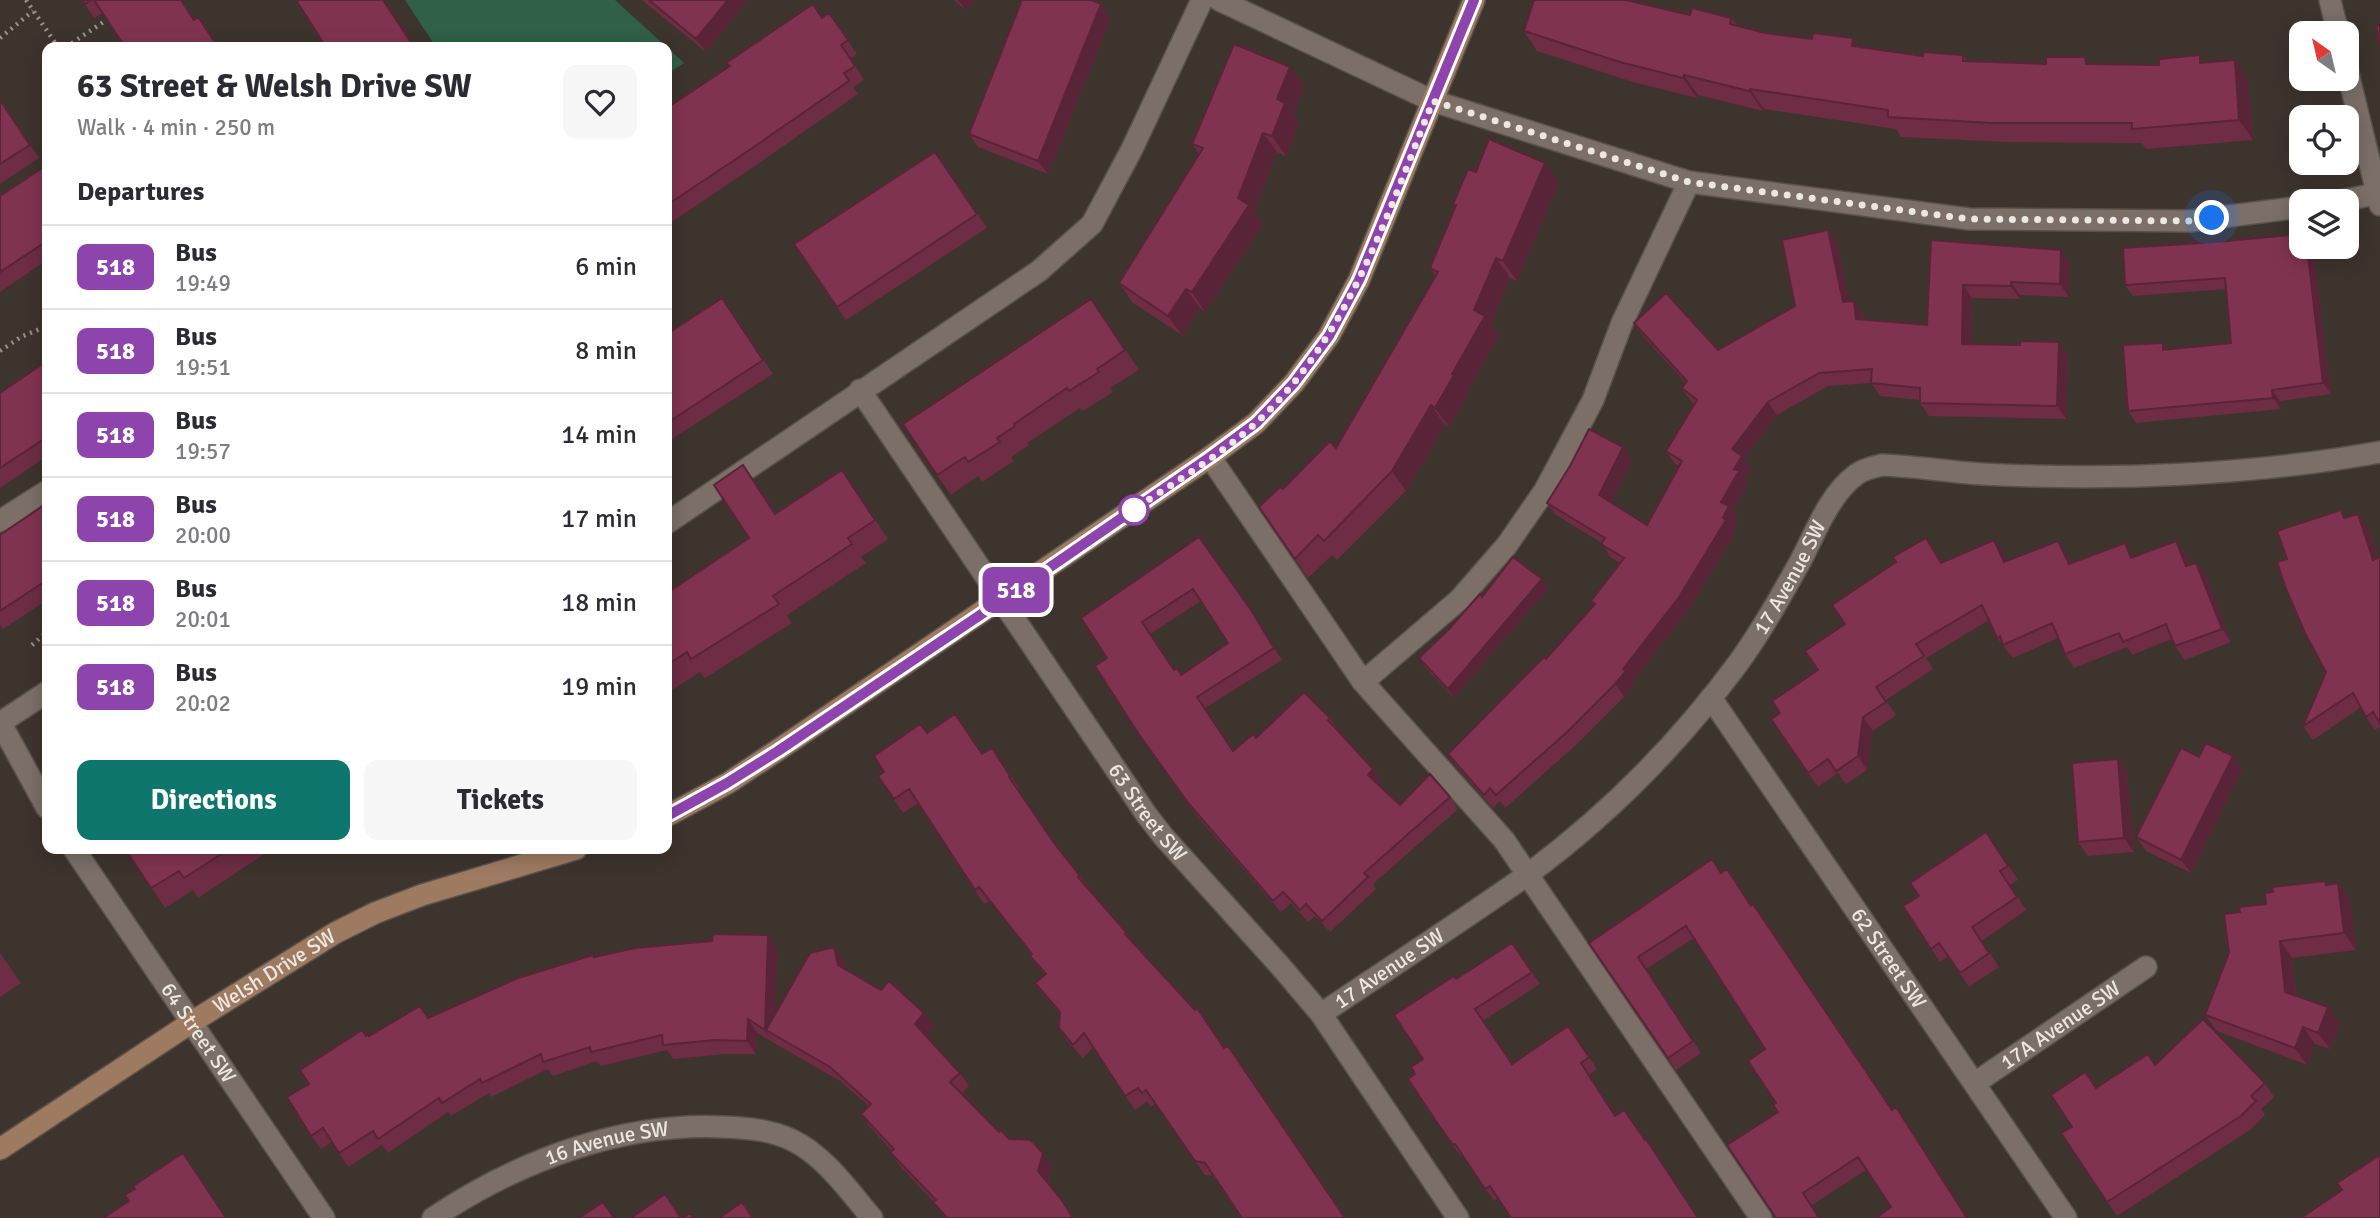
<!DOCTYPE html>
<meta charset="utf-8">
<style>
body{margin:0;font-family:Signika,sans-serif;background:#f7f7f7;color:#2b2b33;height:100vh;display:flex;flex-direction:column;font-size:26px;white-space:nowrap}
*{box-sizing:border-box;margin:0}
p{font-size:23px;color:#7c7c81}
.icon{flex:none;width:38px;height:38px;fill:none;stroke:currentColor;stroke-width:2;stroke-linecap:round;stroke-linejoin:round}
.map{position:relative;flex:1;overflow:hidden}
.panel{position:absolute;left:42px;top:42px;width:630px;height:812px;display:flex;flex-direction:column;background:#fff;border-radius:14px;box-shadow:0 4px 18px #0003}
.panel>*{flex:none}
.badge{padding:0 14px;border-radius:10px;font-size:24px;line-height:46px}
.needle{width:46px;rotate:326deg}
.buttons{position:absolute;left:2289px;top:21px;display:grid;gap:14px}
.buttons a{display:grid;place-items:center;width:70px;height:70px;border-radius:14px;background:#fff;box-shadow:0 4px 18px #0003;font-size:35px}
.you{position:absolute;width:35px;height:35px;margin:-18px;border:5px solid #fff;border-radius:50%;background:#1a73e8;box-shadow:0 0 0 10px #1a73e833}
.map>.badge{position:absolute;translate:-50% -50%;box-shadow:0 0 0 4px #fff}
h2{padding:0 35px;font-size:26px;line-height:63px}
.round{display:grid;place-items:center;flex:none;width:74px;height:74px;border-radius:14px;background:#f7f7f7}
.headline{display:flex;align-items:center;justify-content:space-between;height:119px;padding:0 35px}
h1{font-size:33px;font-weight:700;line-height:52px}
.primary-button{display:flex;gap:14px;margin-top:auto;padding:14px 35px}
.primary-button a{flex:1;height:80px;border-radius:14px;background:#0f766e;color:#fff;font-size:28px;font-weight:700;line-height:80px;text-align:center}
.primary-button a+a{background:#f7f7f7;color:#2b2b33}
ul{padding:0;list-style:none}
li{display:flex;align-items:center;gap:21px;height:84px;padding:0 35px;border-top:2px solid #e1e1e2}
li div{flex:1}
li b{display:block;font-size:26px}
li em{font-style:normal}
li .badge{min-width:77px;font-weight:700;text-align:center}
.map>svg:first-child{display:block}
.green{fill:#306047}
.lines{fill:none;stroke-linecap:round;stroke-linejoin:round}
.lane-casing{stroke:#59514b;stroke-width:24}
.street-casing{stroke:#59514b;stroke-width:24}
.secondary-casing{stroke:#59514b;stroke-width:24}
.path{stroke:#99918c;stroke-width:4.5;stroke-dasharray:2 5;stroke-linecap:butt}
.lane{stroke:#7b6f68;stroke-width:21}
.street{stroke:#7b6f68;stroke-width:21}
.secondary{stroke:#9e7a61;stroke-width:21}
.wall{fill:#6e2c45;fill-rule:evenodd}
.shaded-wall{fill:#5a2438}
.building{fill:#803350;stroke:#5a2438;stroke-width:2;fill-rule:evenodd}
.line-casing{stroke:#fff;stroke-width:16}
.line{stroke:#8e44ad;stroke-width:10}
.walk{stroke:#ede7e3;stroke-width:7;stroke-dasharray:0 12.6}
.stop-dot{fill:#fff;stroke:#8e44ad;stroke-width:3.5}
.labels{text-anchor:middle;stroke-width:5;stroke-linejoin:round;paint-order:stroke}
.street-label{font-size:21px;fill:#ede7e3;stroke:#211d1a}
</style>
<div class="map">
<svg width="2380" height="1218" viewBox="0 0 2380 1218">
<rect width="100%" height="100%" fill="#3e342e"/>
<!-- green -->
<path class="green" d="M405,0H615L684,63L667,74V47H436Z"/>
<g class="lines">
<!-- lane casing -->
<g class="lane-casing">
<path id="lane" d="M1219,0L1433,101L1689,182L1969,219L2190,221L2301,207
M2340,201L2380,193
M1210,457L1363,682L1504,840L1761,1218
M0,521L47,491
M667,523L1039,271L1092,224L1132,149L1202,0
M1363,682L1460,599L1507,545L1545,490L1593,400L1622,323L1689,182
M0,722L47,808
M0,723L47,692"/>
</g>
<!-- street casing -->
<g class="street-casing">
<g id="street">
<path d="M2330,0L2338,33"/>
<path d="M2347,69L2380,205"/>
<path id="s1" d="M860,390L1146,814L1163,836L1282,968L1321,1014L1458,1218"/>
<path id="s2" d="M1711,698L2066,1218"/>
<path id="s3" d="M74,849L324,1218"/>
<path id="s4" d="M1321,1014C1389,968 1459,923 1527,875C1607,816 1680,742 1739,662C1762,630 1781,596 1800,562C1815,534 1829,494 1857,474C1864,469 1873,467 1882,465C1915,466 1949,472 1982,474C2112,481 2252,475 2380,452"/>
<path id="s5" d="M1975,1083L2146,967"/>
<path id="s6" d="M433,1218C518,1161 621,1122 724,1127C748,1128 771,1130 792,1140C825,1156 849,1191 872,1218"/>
</g>
</g>
<!-- secondary casing -->
<g class="secondary-casing">
<g id="secondary">
<path d="M667,816L728,783L778,750L1210,457L1256,423L1294,383L1329,336L1359,280L1474,0"/>
<path id="s7" d="M0,1149L192,1022L335,933L375,913L422,895L576,849"/>
</g>
</g>
<!-- path -->
<path class="path" d="M26,0L58,47
M0,38L33,11
M66,47L111,17
M0,351L21,337L47,326
M32,645L47,632"/>
<!-- lane -->
<use href="#lane" class="lane"/>
<!-- street -->
<use href="#street" class="street"/>
<!-- secondary -->
<use href="#secondary" class="secondary"/>
</g>
<!-- wall -->
<path class="wall" d="M82,0H182L195,20L219,47L102,13L94,18Z
M642,0H748L706,52Z
M953,0H975L966,10Z
M1101,4L1111,18L1048,174L978,147L969,134Z
M829,13L857,54L851,58L864,80L853,87L858,94L755,166L667,225V108L729,67L726,63L822,18Z
M1690,15L1731,18L1737,25L1765,33L1812,39L1853,38L1859,47L1923,56L1963,55L1968,62L2046,64L2159,65L2205,63L2248,80L2253,140L2146,149L2142,143L2006,142L1901,137L1896,129L1764,109L1763,111L1698,95L1697,98L1633,82L1537,51L1524,31Z
M1290,67L1304,87L1293,114L1299,122L1286,156L1277,152L1254,212L1263,224L1205,312L1200,308L1182,335L1133,303L1119,283L1199,154L1192,144Z
M0,100L39,158L0,184Z
M935,152L987,228L846,320L794,244Z
M47,170V260L0,292V196Z
M1476,172L1559,182L1517,281L1510,278L1491,324L1499,336L1467,392L1468,394L1449,427L1445,425L1406,491L1337,560L1332,555L1308,578L1259,507L1336,448L1436,276L1430,268L1455,207L1453,204Z
M1931,240L2061,250L2070,262L2069,297L2020,295V299L1972,298L1971,344L2020,345L2059,342L2068,355L2066,419L1929,416L1920,403V400L1880,396L1871,383L1828,386L1777,415L1744,458L1751,468L1744,479L1748,484L1732,511L1738,519L1733,529L1735,533L1688,610L1633,681L1635,683L1624,697L1575,746L1505,808L1500,801L1493,808L1457,767L1448,754L1546,659L1594,605L1591,601L1620,563L1610,557L1602,543L1556,515L1547,503L1632,460L1611,502L1647,525L1679,466L1675,464L1666,451L1694,404L1691,401L1682,388L1686,383L1643,336L1634,323L1718,350L1795,306L1837,243L1849,301L1863,314L1864,320L1927,325Z
M2301,247H2313L2331,394L2280,401L2281,409L2136,423L2128,411L2167,349L2231,343L2226,289L2133,296L2125,285Z
M732,311L773,374L667,442V334Z
M1105,319L1139,370L1110,388L1113,392L1083,411L1080,408L1027,443L1029,445L1011,457L1014,461L982,482L978,476L951,495L937,475Z
M47,361V456L0,488V393Z
M743,465L776,513L842,470L888,539L861,557L866,563L787,615L792,623L705,678L700,672L667,693V593L749,538Z
M47,503V600L3,629L0,625V535Z
M2346,517L2368,527L2378,558L2380,557V727L2375,730L2360,708L2313,740L2303,726L2326,672L2287,559Z
M1199,537L1259,622L1282,660L1205,708L1233,750L1256,738L1330,718L1338,730V731L1373,769L1381,781L1378,785L1400,805L1450,797L1458,809L1373,884L1376,889L1330,932L1315,916L1308,922L1291,903L1281,912L1197,816L1138,733L1107,658ZM1201,601L1228,643L1181,674L1175,670L1150,634Z
M1994,540L2003,554L2006,561L2067,555L2072,563L2134,557L2186,555L2190,565L2196,563L2206,576L2231,642L2185,660L2175,646L2172,639L2132,655L2127,647L2074,668L2065,654L2058,638L2013,658L1997,638L1989,620L1926,658L1933,669L1886,700L1896,715L1873,731L1867,770L1846,784L1838,773L1818,787L1771,719L1780,713L1818,670L1845,624L1935,551L1942,563Z
M1542,579L1548,589L1454,698L1425,667L1419,658L1482,597Z
M927,733L982,754L992,748L1020,790L1018,791L1055,844L1080,876L1090,889L1089,890L1126,932L1133,943L1214,1176L1205,1175L1155,1104L1151,1107L1147,1101L1135,1110L1093,1047L1083,1058L1068,1042L1059,1028L1060,1014L1045,997L1035,983L1045,975L1030,956L1032,954L989,901L984,904L918,803L903,813L878,776L884,772Z
M2233,756L2242,770L2191,873L2146,851L2136,837L2199,757Z
M2118,759L2127,773L2134,852L2088,856L2078,842Z
M1986,832L2018,880L2010,885L2026,910L1982,941L1999,967L1969,987L1948,956L1940,962L1903,906L1919,896Z
M125,849H272L198,898L193,890L165,908Z
M1722,872L1736,881L1751,905L1893,1110L1905,1119L1891,1207L1866,1170L1812,1205L1776,1218L1778,1112L1765,1049L1694,938L1646,969L1701,1053L1676,1070L1589,943Z
M2338,883L2350,900L2356,950L2292,958L2296,996L2340,1024L2330,1049L2315,1044L2307,1065L2217,1031L2205,1015L2229,953L2266,904L2328,884Z
M1512,943L1540,984L1484,1020L1512,1064L1568,1026L1597,1069L1589,1075L1498,1198L1494,1201L1463,1156L1461,1157L1438,1124L1415,1074L1423,1059L1456,979Z
M777,949L775,1014L844,961L846,969L934,1027L926,1036L960,1073L969,1086L962,1093L999,1132L1009,1139L1043,1153L1052,1167L1048,1183L1073,1218H945L933,1202H934L900,1166L890,1152L892,1151L870,1127L861,1114L869,1106L840,1081L757,1033L756,1054H725L673,1059L667,1050L601,1066L597,1061L553,1076L548,1069L491,1097L489,1093L451,1116L448,1112L388,1153L382,1145L348,1167L332,1142L321,1149L311,1136L366,1036H369L429,1018L593,955L595,957Z
M0,953L21,983L0,997Z
M2156,1064L2265,1083L2274,1097L2261,1109L2265,1115L2250,1130L2117,1216L2061,1133L2072,1127L2096,1087Z"/>
<!-- shaded-wall -->
<path class="shaded-wall" d="M728,0H748L706,52L696,39Z
M958,0H975L966,10Z
M1101,4L1111,18L1048,174L1038,161Z
M1853,38L1867,58L1852,46Z
M2235,60L2248,80L2253,140L2239,120Z
M1290,67L1304,87L1293,114L1299,122L1286,156L1272,136L1277,99Z
M1684,75L1698,95L1697,98L1683,78Z
M1750,89L1764,109L1763,111L1749,91Z
M1263,133L1277,152L1254,212L1263,224L1205,312L1192,292L1238,198Z
M1545,163L1559,182L1517,281L1503,261Z
M1828,230L1837,243L1852,314L1843,302Z
M2307,247H2313L2331,394L2323,383Z
M2061,250L2070,262L2069,297L2060,284Z
M1496,258L1510,278L1491,324L1499,336L1467,392L1468,394L1449,427L1435,408L1452,374L1474,310Z
M2011,282L2020,295V299L2011,286Z
M1963,285L1972,298L1971,357L1962,344Z
M1186,289L1200,308L1182,335L1168,316Z
M1854,301L1863,314L1865,332L1856,319Z
M2059,342L2068,355L2066,419L2057,406Z
M2272,390L2280,401L2281,409L2273,398Z
M1768,402L1777,415L1744,458L1751,468L1744,479L1748,484L1732,511L1738,519L1733,529L1735,533L1688,610L1633,681L1635,683L1624,697L1615,684L1623,669L1723,518L1721,502L1734,469L1732,449Z
M1431,405L1445,425L1406,491L1392,471Z
M1623,447L1632,460L1608,508L1599,495Z
M2358,514L2368,527L2380,566L2373,560Z
M1994,540L2003,554L2013,576L2004,562Z
M2058,541L2067,555L2079,578L2069,564Z
M2176,541L2186,555L2196,580L2186,566Z
M2125,543L2134,556L2140,572L2131,558Z
M2196,563L2206,576L2231,642L2222,629Z
M1542,579L1548,589L1454,698L1448,689Z
M1251,610L1259,622L1282,660L1274,648Z
M1863,717L1873,731L1867,770L1858,756Z
M2233,756L2242,770L2191,873L2181,860Z
M2118,759L2127,773L2134,852L2124,838Z
M1373,769L1381,781L1376,787L1368,775Z
M2338,883L2350,900L2356,950L2344,933Z
M768,935L777,949L775,1035L766,1030L774,1043L765,1030Z
M2280,941L2292,958L2297,1009L2285,992Z
M834,947L844,961L848,978L838,965Z
M2328,1007L2340,1024L2330,1049L2318,1033Z
M924,1013L934,1027L924,1038L915,1024Z
M748,1019L757,1033L756,1054L747,1041Z
M2303,1027L2315,1044L2307,1065L2295,1048Z
M1043,1153L1052,1167L1047,1185L1038,1171Z"/>
<!-- building -->
<path class="building" d="M82,0H91L85,4Z
M94,0H181L194,20L198,17L218,47H125Z
M296,0H383L414,47H326Z
M649,0H728L696,39Z
M1022,0H1091L1101,4L1038,161L969,134Z
M1534,0H1626L1690,15L1692,8L1731,18L1730,24L1765,33L1812,39L1813,33L1853,38L1852,46L1923,56V52L1963,55V61L2046,64V57H2085L2086,64L2159,65V59L2200,55V63L2235,60L2239,120L2132,129V123H1992L1888,117V110L1750,89L1749,91L1684,75L1683,78L1620,62L1524,31Z
M813,4L822,18L829,13L848,40L841,45L855,66L844,73L849,81L745,153L667,205V108L730,66L726,63Z
M2380,25V44L2376,26Z
M1234,44L1290,67L1277,99L1285,103L1272,136L1263,133L1238,198L1249,205L1192,292L1186,289L1168,316L1119,283L1203,148L1192,144Z
M0,100L30,145L0,164Z
M1489,139L1545,163L1503,261L1496,258L1474,310L1485,316L1452,374L1454,375L1435,408L1431,405L1392,471L1324,541L1318,535L1295,559L1259,507L1280,487L1283,489L1330,441L1336,448L1438,272L1430,268L1456,205L1453,204L1468,169L1476,172Z
M935,152L977,214L837,307L794,244Z
M44,167L47,170V241L0,272V196Z
M1828,230L1843,302L1854,301L1856,319L1927,325L1931,240L2061,250L2060,284L2011,282V286L1963,285L1962,344L2020,345V341L2059,342L2057,406L1920,403V388L1871,383L1872,369L1819,373L1768,402L1732,449L1742,456L1734,469L1739,471L1721,502L1729,506L1723,518L1726,520L1679,597L1623,669L1626,671L1615,684L1566,733L1496,795L1490,788L1484,795L1448,754L1544,657L1546,659L1595,604L1591,601L1624,558L1601,544L1605,538L1547,503L1570,466L1589,429L1623,447L1599,495L1647,525L1682,461L1666,451L1697,400L1682,388L1687,381L1634,323L1666,293L1718,350L1795,306L1782,240Z
M2301,234V247H2307L2323,383L2272,390L2273,398L2128,411L2123,345L2163,343V350L2231,343L2225,278L2125,285L2123,248L2217,242Z
M722,298L763,360L667,423V334Z
M1091,299L1125,350L1097,369L1099,372L1069,391L1067,388L1014,424L1015,426L997,438L1000,442L968,462L965,457L937,475L903,424Z
M47,361V437L0,468V393Z
M743,465L775,514L842,470L875,520L848,538L852,544L773,596L779,604L691,659L687,652L667,665V593L749,538L714,485Z
M47,503V580L0,611V535Z
M2341,510L2344,518L2358,514L2373,560L2380,557V723L2373,712L2366,717L2353,693L2303,726L2326,672L2305,633L2286,589L2277,562L2287,559L2277,531Z
M1199,537L1251,610L1274,648L1197,697L1233,751L1253,734L1256,738L1304,692L1330,718L1328,720L1373,769L1368,775L1400,805L1430,774L1450,797L1364,873L1368,877L1322,921L1306,904L1300,910L1283,892L1273,901L1189,804L1138,733L1095,666L1107,658L1081,618ZM1193,589L1228,643L1181,675L1177,668L1174,670L1142,622Z
M1926,538L1941,563L1994,540L2004,562L2058,541L2069,564L2125,543L2131,558L2176,541L2186,566L2196,563L2222,629L2175,646L2166,624L2123,642L2119,633L2065,654L2052,623L2003,645L2000,636L1997,638L1982,605L1916,644L1924,656L1876,687L1886,702L1863,717L1858,756L1836,771L1828,759L1808,773L1771,719L1780,713L1772,701L1818,670L1805,651L1845,624L1832,605L1896,562L1893,557Z
M1513,557L1542,579L1448,689L1419,658L1449,629L1480,594L1482,597Z
M955,714L982,754L992,748L1010,776L1009,777L1054,843L1080,876L1078,877L1126,932L1125,934L1195,1010L1197,1008L1224,1048L1228,1046L1345,1218H1242L1205,1163L1195,1161L1146,1090L1142,1093L1138,1088L1125,1096L1084,1033L1073,1045L1059,1028L1060,1012L1035,983L1046,974L1030,956L1032,954L979,887L975,890L909,789L894,799L878,776L884,772L874,756L920,724L927,733Z
M2206,743L2233,756L2181,860L2136,837L2181,748L2199,757Z
M2118,759L2124,838L2078,842L2072,763Z
M1986,832L2008,866L2000,871L2017,897L1972,927L1989,953L1960,973L1939,943L1931,949L1903,906L1919,896L1910,883Z
M125,849H229L184,878L179,871L151,888Z
M1712,859L1721,873L1727,869L1751,906L1753,904L1892,1110L1896,1107L1967,1218H1876L1891,1207L1858,1157L1803,1193L1819,1218H1776L1727,1145L1778,1112L1773,1105L1776,1103L1748,1061L1765,1049L1686,926L1638,957L1693,1041L1668,1058L1589,943Z
M2325,881L2326,885L2338,883L2344,933L2280,941L2285,992L2328,1007L2318,1033L2303,1027L2295,1048L2205,1015L2229,953L2224,914L2240,912L2239,907L2266,904L2265,893L2273,892L2272,887Z
M713,934L768,935L765,1030L748,1019L747,1041L715,1040L663,1045L662,1035L591,1052L590,1047L543,1062L541,1054L482,1083L480,1079L442,1103L439,1098L378,1139L373,1131L339,1153L323,1128L311,1136L287,1097L309,1084L300,1070L362,1030L366,1036L368,1034L369,1036L420,1006L428,1018L518,978L593,955L594,957L635,948L712,941Z
M1512,943L1532,972L1475,1009L1512,1064L1568,1026L1589,1057L1581,1063L1615,1116L1624,1110L1645,1140L1646,1139L1698,1218H1511L1490,1186L1485,1189L1455,1144L1453,1145L1438,1124L1408,1079L1415,1074L1411,1067L1423,1059L1394,1015L1454,976L1456,979Z
M834,947L838,965L881,990L889,981L924,1013L915,1024L960,1073L950,1082L999,1132L1001,1130L1009,1139L1031,1140L1043,1153L1038,1171L1061,1199L1073,1218H947L933,1202L936,1200L890,1152L894,1149L861,1114L871,1104L830,1067L766,1030L810,953Z
M2203,1019L2265,1083L2251,1096L2256,1101L2241,1116L2107,1202L2061,1133L2072,1127L2051,1095L2085,1072L2096,1088L2148,1054L2155,1065Z
M183,1153L226,1218H103L129,1201L125,1195L135,1189L133,1186Z
M2380,1155V1218H2301L2342,1190L2337,1183Z
M665,1194L681,1218H631Z
M603,1202L614,1218H579Z
M742,1202L753,1218H719Z
M690,1213L693,1218H683Z"/>
<g class="lines">
<!-- line casing -->
<g class="line-casing">
<path id="line" d="M667,816L727,783L778,751L1001,601L1210,457L1256,423L1294,383L1329,336L1359,280L1474,0"/>
</g>
<!-- line -->
<use href="#line" class="line"/>
<!-- walk -->
<path class="walk" d="M1134,510L1126,515C1168,486 1220,456 1257,422C1349,337 1387,214 1433,101L1689,182L1969,219L2190,221L2212,218"/>
</g>
<!-- markers -->
<circle class="stop-dot" cx="1134" cy="510" r="14"/>
<g class="labels">
<!-- street labels -->
<g class="street-label">
<text dy="7" stroke="none"><textPath href="#s4" startOffset="649">17 Avenue SW</textPath></text>
<text dy="7" stroke="none"><textPath href="#s1" startOffset="511">63 Street SW</textPath></text>
<text dy="7" stroke="none"><textPath href="#s2" startOffset="315">62 Street SW</textPath></text>
<text dy="7" stroke="none"><textPath href="#s4" startOffset="82">17 Avenue SW</textPath></text>
<text dy="7" stroke="none"><textPath href="#s7" startOffset="327">Welsh Drive SW</textPath></text>
<text dy="7" stroke="none"><textPath href="#s5" startOffset="103">17A Avenue SW</textPath></text>
<text dy="7" stroke="none"><textPath href="#s3" startOffset="222">64 Street SW</textPath></text>
<text dy="7" stroke="none"><textPath href="#s6" startOffset="191">16 Avenue SW</textPath></text>
</g>
</g>
</svg>
<div class="buttons">
<a><svg class="needle" viewBox="-14 -14 28 28"><path d="M0-13l5 13h-10z" fill="#e53935"/><path d="M0 13l5-13h-10z" fill="#7c7c81"/></svg></a>
<a><svg class="icon" aria-label="locate" viewBox="0 0 24 24"><circle cx="12" cy="12" r="6"/><path d="M12 2v4M12 18v4M2 12h4M18 12h4"/></svg></a>
<a><svg class="icon" aria-label="layers" viewBox="0 0 24 24"><path d="M12 4l9 5-9 5-9-5zM3 14l9 5 9-5"/></svg></a>
</div>
<div class="you" style="left:2212px;top:218px"></div>
<b class="badge" style="left:1016px;top:590px;background:#8e44ad;color:#fff">518</b>
<section class="panel">
<div class="headline"><div><h1>63 Street &amp; Welsh Drive SW</h1><p>Walk · 4 min · 250 m</p></div><a class="round"><svg class="icon" aria-label="heart" viewBox="0 0 24 24"><path d="M12 20l-8-8c-3-5 5-10 8-4 3-6 11-1 8 4z"/></svg></a></div>
<h2>Departures</h2>
<ul>
<li><span class="badge" style="background:#8e44ad;color:#fff">518</span><div><b>Bus</b><p>19:49</p></div><em>6 min</em></li>
<li><span class="badge" style="background:#8e44ad;color:#fff">518</span><div><b>Bus</b><p>19:51</p></div><em>8 min</em></li>
<li><span class="badge" style="background:#8e44ad;color:#fff">518</span><div><b>Bus</b><p>19:57</p></div><em>14 min</em></li>
<li><span class="badge" style="background:#8e44ad;color:#fff">518</span><div><b>Bus</b><p>20:00</p></div><em>17 min</em></li>
<li><span class="badge" style="background:#8e44ad;color:#fff">518</span><div><b>Bus</b><p>20:01</p></div><em>18 min</em></li>
<li><span class="badge" style="background:#8e44ad;color:#fff">518</span><div><b>Bus</b><p>20:02</p></div><em>19 min</em></li>
</ul>
<div class="primary-button"><a>Directions</a><a>Tickets</a></div>
</section>
</div>
